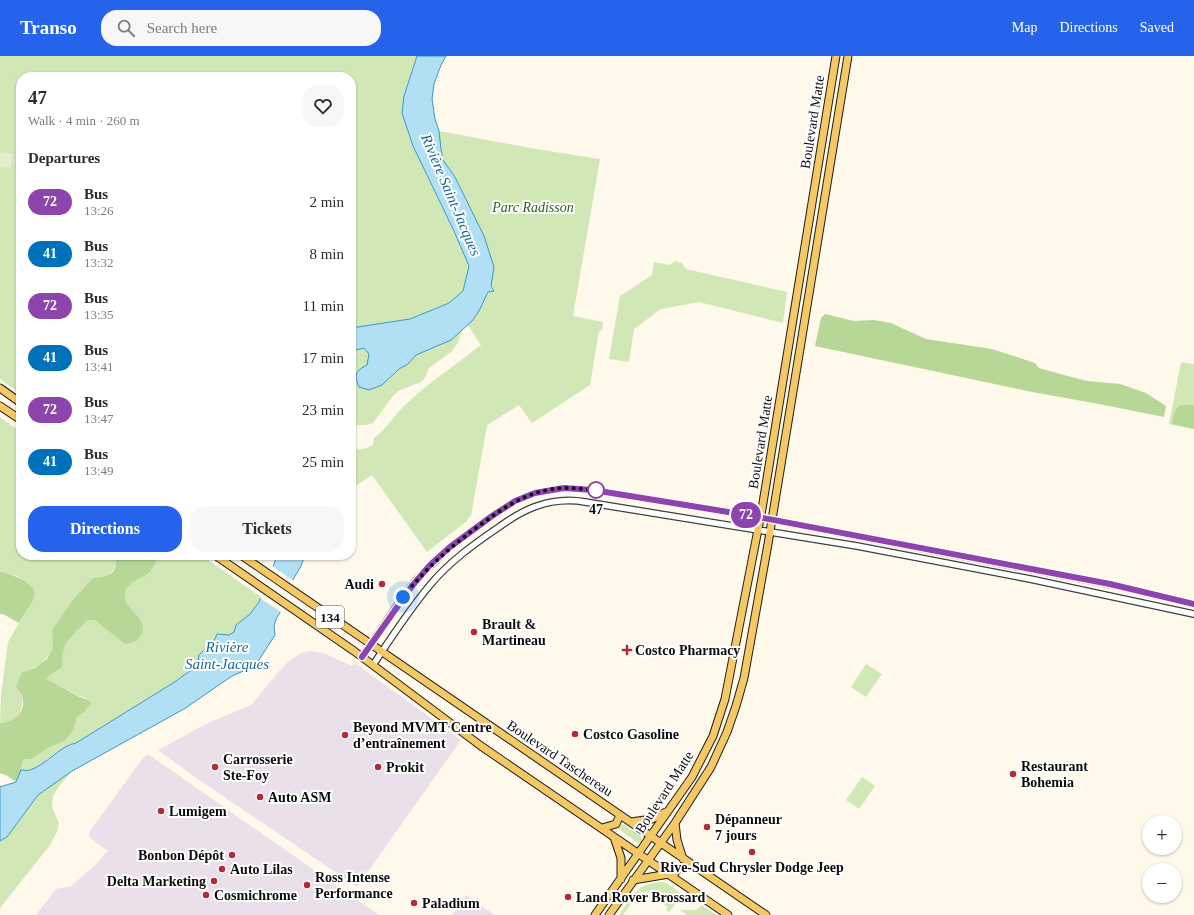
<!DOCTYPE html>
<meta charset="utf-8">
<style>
body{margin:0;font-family:Georgia,serif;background:#f7f7f7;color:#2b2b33;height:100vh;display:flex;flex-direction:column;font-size:15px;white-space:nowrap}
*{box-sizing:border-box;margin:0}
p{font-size:13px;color:#7c7c81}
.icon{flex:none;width:22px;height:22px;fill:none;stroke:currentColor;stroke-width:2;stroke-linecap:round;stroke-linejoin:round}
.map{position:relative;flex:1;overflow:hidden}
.panel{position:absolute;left:16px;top:16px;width:340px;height:488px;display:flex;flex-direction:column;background:#fff;border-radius:16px;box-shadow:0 1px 3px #0004}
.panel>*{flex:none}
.badge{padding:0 8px;border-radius:13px;font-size:14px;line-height:26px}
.buttons{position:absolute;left:1142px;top:759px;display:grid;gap:8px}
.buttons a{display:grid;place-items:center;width:40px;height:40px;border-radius:50%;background:#fff;box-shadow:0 1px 3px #0004;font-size:20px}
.you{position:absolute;width:20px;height:20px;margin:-10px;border:3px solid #fff;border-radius:50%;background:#1a73e8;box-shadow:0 0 0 6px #1a73e833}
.map>.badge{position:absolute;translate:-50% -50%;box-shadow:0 0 0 2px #fff}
h2{padding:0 12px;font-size:15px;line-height:36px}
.round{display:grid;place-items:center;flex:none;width:42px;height:42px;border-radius:16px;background:#f7f7f7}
.head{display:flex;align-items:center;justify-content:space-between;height:68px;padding:0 12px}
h1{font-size:19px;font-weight:700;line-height:30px}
.cta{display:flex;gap:8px;margin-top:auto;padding:8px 12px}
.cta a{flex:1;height:46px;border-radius:16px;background:#2563eb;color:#fff;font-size:16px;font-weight:700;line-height:46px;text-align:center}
.cta a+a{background:#f7f7f7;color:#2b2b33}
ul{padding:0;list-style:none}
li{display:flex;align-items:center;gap:12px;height:52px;padding:0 12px}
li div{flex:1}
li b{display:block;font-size:15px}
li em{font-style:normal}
li .badge{min-width:44px;font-weight:700;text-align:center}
header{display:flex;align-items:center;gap:24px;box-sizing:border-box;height:56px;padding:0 20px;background:#2563eb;color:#fff}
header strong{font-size:19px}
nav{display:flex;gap:22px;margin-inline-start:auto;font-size:14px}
.search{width:280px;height:36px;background:#f7f7f7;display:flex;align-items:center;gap:10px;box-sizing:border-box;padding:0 14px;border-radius:16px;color:#7c7c81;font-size:15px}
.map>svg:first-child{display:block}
.industrial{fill:#e9e0ea}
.green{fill:#d2e7b6}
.forest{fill:#b7d796}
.pitch{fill:#e3eec8}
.water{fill:#b1dff4;stroke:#3b98c8}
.pier{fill:#fef9eb}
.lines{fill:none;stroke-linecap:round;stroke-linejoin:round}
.minor-casing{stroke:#3f3f3f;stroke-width:8}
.major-casing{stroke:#1d1d1d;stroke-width:9}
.minor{stroke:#fff;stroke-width:5.5}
.major{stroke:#f4c965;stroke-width:7}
.line-casing{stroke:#fff;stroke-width:9}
.line{stroke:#8e44ad;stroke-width:6}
.walk{stroke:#0c0c0c;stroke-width:4;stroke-dasharray:0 7.2}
.stop-dot{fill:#fff;stroke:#8e44ad;stroke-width:2}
.poi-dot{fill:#b72937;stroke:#fff;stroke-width:1.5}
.labels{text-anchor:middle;stroke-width:4;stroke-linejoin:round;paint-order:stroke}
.shield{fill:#fff;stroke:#555;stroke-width:1}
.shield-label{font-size:13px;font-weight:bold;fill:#0c0c0c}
.street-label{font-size:14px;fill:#0c0c0c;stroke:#fff}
.park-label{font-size:14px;font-style:italic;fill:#30611f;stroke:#fff}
.stop-label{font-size:14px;font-weight:bold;fill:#0c0c0c;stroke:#fff}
.poi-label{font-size:14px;font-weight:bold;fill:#0c0c0c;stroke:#fff;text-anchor:start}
.water-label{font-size:15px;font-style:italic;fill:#1a6899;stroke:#fff}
</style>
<header>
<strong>Transo</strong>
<div class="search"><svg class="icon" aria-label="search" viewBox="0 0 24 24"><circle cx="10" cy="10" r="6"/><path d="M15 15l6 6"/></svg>Search here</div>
<nav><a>Map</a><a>Directions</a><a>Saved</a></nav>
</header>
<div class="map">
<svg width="1194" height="859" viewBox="0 0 1194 859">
<rect width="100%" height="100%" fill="#fef9eb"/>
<!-- industrial -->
<path class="industrial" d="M310,595L324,597L352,610L355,607L461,684L357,831L195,721L158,694L204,669L251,649L280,614L289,605L301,597Z
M148,698L334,828L379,859H36L56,833L71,830L91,813L108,795L89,781L90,775L143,702Z
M466,839L476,846L495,859H452Z"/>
<!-- green -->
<path class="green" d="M0,0H417L410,20L402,57L413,90L454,175L469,210L463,235L449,247L410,263L351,272V21H21V338L0,323Z
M439,75L536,93L600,103L573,260L603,266L602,274L599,275L590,329L532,367L519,349L487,369L471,460L468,462L467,465L427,496L372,419L351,433V394L364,393L373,389L374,382C386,374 391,363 401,353C425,329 454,310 481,289L468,269C478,259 481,239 494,233L491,230L484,180L455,121L443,104L438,81Z
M675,205L682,207L686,213L787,236L783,267L699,246L661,253L634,273L629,306L609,303L620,240L652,219L654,206L670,209Z
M462,274L458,287L451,296L429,312L425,322L421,326L400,334L393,340L373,367L366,369H351V295L364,291L369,298L367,309L363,311L388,324L399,313L408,308L416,299L451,284Z
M1181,306L1194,308V373L1169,368Z
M0,361L21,376V499H115C116,509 115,514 107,521L53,592C45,607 38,611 22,616C22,630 26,657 14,664C11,666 5,667 2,668L0,667L1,640L8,586L34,541L31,529L17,520L0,515Z
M158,499H201L261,541L259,546L250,558L236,569L234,576L229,579H217L215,583L199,599L197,609L173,627L76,687C60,689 46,709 30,714C28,715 24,714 21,714L23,703L31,702L48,692L65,685L74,673L77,661L84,656L86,642C71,638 60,628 45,623C51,617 57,616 63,610C59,587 74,578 88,564H95L103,569L133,556C130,551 125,545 125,539C125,526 143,523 150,516C155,512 157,505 158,499Z
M866,608L882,618L866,641L851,631Z
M72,715L57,733L53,740L52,751L59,767L57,776L50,789L0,852V785L7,781L38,739Z
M862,721L875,730L859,753L846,744Z
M623,768L641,780L642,783L641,786L638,787L617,772Z
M663,826L668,828L695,847H676L669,856L666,854L668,851L646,835L644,837L640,835L623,859H619C634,839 635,827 663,826Z
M702,849L715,858V859H687L680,854H696Z"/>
<!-- forest -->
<path class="forest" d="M825,258L854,265L874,264L891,267L926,283L992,293L1035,307L1039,312L1064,319L1087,325L1120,328L1146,337L1166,350L1164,361L1099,348L1032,336L815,290L821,262Z
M1182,349H1194V373L1172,368C1173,361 1174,351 1182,349Z
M115,499H158C157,505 155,511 150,516C143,523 126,526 125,538C124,555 150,562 141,579C138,585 132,587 125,588L95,564H88C74,578 59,588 63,610C57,616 51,617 46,623C56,627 64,633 74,638C80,642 85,641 91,647L84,656L77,661L74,673L65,685L48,692L31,703H23L21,714L16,726L8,720L0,717V667C15,667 27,655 22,639C21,637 18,634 16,631L22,616L35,612L47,603L53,592L52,574L72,545L93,522C110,521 118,518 115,499Z
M0,515C10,518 40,527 34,542C30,550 23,559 19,567L3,558H0Z"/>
<!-- pitch -->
<path class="pitch" d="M0,96L13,98L10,112L0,111Z"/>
<!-- water -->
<path class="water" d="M417,0H446L441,9L434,28L432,43L435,63L439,75L441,93L443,104L455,121L484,180L494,211L491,230L494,235L488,236L479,255L472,265L451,284L416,299L408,308L399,313L382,329L369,334L359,331C354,319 355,315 367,309L369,298L364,292L351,295V272L410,263L449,247L463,235L469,210L454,175L413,90L402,57L404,40Z
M275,499H305L301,510L291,527L281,555L276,563L274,570L275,579L255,610L232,620L184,653L72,715L38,739L7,781L0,785V731L16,726L21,714C24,714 28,715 30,714C46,709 61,689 76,687L173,627L197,610L199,599L215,583L217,578L229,579L234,576L236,569L250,558L259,546L275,505Z"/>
<!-- pier -->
<path class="pier" d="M271,509L294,525L282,557L260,542Z"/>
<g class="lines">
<!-- minor casing -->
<g class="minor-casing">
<path id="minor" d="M362,601L403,541L416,524L431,509L450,491L492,460L515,445L535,437L564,432L593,434L753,460L1118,530L1194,548
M373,609C391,582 409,554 430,529C449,506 474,488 499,471C510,463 521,456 534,451C550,445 568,443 585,446L857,490L1030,523L1194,558"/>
</g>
<!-- major casing -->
<g class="major-casing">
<path id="major" d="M0,332L21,347
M0,350L21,364
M215,499L354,595L481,690L728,859
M241,499L766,859
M631,766L652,763L666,756
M675,767L677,784L683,803
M602,772L616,768L620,759
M614,781L621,802V823
M673,821L677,813L690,808
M633,824L669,818
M595,859L692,721L713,680L725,643L762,453L836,0
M609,859L675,767L711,711L727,676L736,650L744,622L768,488L848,0"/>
</g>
<!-- minor -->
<use href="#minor" class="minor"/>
<!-- major -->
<use href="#major" class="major"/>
</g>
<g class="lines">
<!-- line casing -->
<g class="line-casing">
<path id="line" d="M362,601L412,530L430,509L450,491L492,460L515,445L535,437L564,432L593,434L753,460L1110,528L1194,548"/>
</g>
<!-- line -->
<use href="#line" class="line"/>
<!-- walk -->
<path class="walk" d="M403,541C426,512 452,489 483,467C503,452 523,439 547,434C564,430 579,433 596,434"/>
</g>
<!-- markers -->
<circle class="stop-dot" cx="596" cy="434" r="8"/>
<g class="poi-dot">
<circle cx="382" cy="528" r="4"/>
<circle cx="474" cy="576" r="4"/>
<path d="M625 588h4v4h4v4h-4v4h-4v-4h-4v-4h4z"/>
<circle cx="575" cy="678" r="4"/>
<circle cx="345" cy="679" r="4"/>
<circle cx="215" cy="711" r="4"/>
<circle cx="378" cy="711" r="4"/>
<circle cx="1013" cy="718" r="4"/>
<circle cx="260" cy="741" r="4"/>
<circle cx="161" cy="755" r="4"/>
<circle cx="707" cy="771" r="4"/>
<circle cx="752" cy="796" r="4"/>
<circle cx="232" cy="799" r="4"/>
<circle cx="222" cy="813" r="4"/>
<circle cx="214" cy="825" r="4"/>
<circle cx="307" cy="829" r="4"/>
<circle cx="206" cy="839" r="4"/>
<circle cx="568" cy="841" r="4"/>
<circle cx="414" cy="847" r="4"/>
</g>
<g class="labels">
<!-- shield labels -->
<rect class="shield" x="316" y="550" width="28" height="22" rx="3"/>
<g class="shield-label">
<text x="330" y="566">134</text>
</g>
<!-- street labels -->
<g class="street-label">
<text transform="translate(812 66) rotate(-81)" y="5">Boulevard Matte</text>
<text transform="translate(760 386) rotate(-81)" y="5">Boulevard Matte</text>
<text transform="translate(560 702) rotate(34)" y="5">Boulevard Taschereau</text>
<text transform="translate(664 736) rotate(-57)" y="5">Boulevard Matte</text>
</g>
<!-- park labels -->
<g class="park-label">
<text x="533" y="156">Parc Radisson</text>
</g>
<!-- stop labels -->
<g class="stop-label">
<text x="596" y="458">47</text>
</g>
<!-- poi labels -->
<g class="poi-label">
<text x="374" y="533" text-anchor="end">Audi</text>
<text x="482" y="573">Brault &amp;<tspan x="482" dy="16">Martineau</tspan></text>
<text x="635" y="599">Costco Pharmacy</text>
<text x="353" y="676">Beyond MVMT Centre<tspan x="353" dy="16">d’entraînement</tspan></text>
<text x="583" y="683">Costco Gasoline</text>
<text x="223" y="708">Carrosserie<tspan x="223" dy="16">Ste-Foy</tspan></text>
<text x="1021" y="715">Restaurant<tspan x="1021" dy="16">Bohemia</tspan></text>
<text x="386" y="716">Prokit</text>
<text x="268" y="746">Auto ASM</text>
<text x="169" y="760">Lumigem</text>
<text x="715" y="768">Dépanneur<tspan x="715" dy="16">7 jours</tspan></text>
<text x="224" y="804" text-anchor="end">Bonbon Dépôt</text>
<text x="752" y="816" text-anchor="middle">Rive-Sud Chrysler Dodge Jeep</text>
<text x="230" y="818">Auto Lilas</text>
<text x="315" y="826">Ross Intense<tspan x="315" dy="16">Performance</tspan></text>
<text x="206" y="830" text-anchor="end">Delta Marketing</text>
<text x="214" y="844">Cosmichrome</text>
<text x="576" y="846">Land Rover Brossard</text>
<text x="422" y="852">Paladium</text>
</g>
<!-- water labels -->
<g class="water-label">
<text transform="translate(451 139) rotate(67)" y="5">Rivière Saint-Jacques</text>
<text x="227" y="596">Rivière<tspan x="227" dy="17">Saint-Jacques</tspan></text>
</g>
</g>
</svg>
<div class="buttons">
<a>+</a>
<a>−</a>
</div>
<div class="you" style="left:403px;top:541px"></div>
<b class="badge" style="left:746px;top:459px;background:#8e44ad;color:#fff">72</b>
<section class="panel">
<div class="head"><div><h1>47</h1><p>Walk · 4 min · 260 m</p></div><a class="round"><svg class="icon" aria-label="heart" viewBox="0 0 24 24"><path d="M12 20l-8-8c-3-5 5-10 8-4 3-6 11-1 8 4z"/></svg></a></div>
<h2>Departures</h2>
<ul>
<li><span class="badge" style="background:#8e44ad;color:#fff">72</span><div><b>Bus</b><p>13:26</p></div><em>2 min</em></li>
<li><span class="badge" style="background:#0072bc;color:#fff">41</span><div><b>Bus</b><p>13:32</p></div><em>8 min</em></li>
<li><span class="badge" style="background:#8e44ad;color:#fff">72</span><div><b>Bus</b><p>13:35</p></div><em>11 min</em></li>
<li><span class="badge" style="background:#0072bc;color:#fff">41</span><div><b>Bus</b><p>13:41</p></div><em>17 min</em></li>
<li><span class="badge" style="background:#8e44ad;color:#fff">72</span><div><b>Bus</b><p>13:47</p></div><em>23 min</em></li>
<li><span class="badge" style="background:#0072bc;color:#fff">41</span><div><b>Bus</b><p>13:49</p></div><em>25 min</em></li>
</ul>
<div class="cta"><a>Directions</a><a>Tickets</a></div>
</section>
</div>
